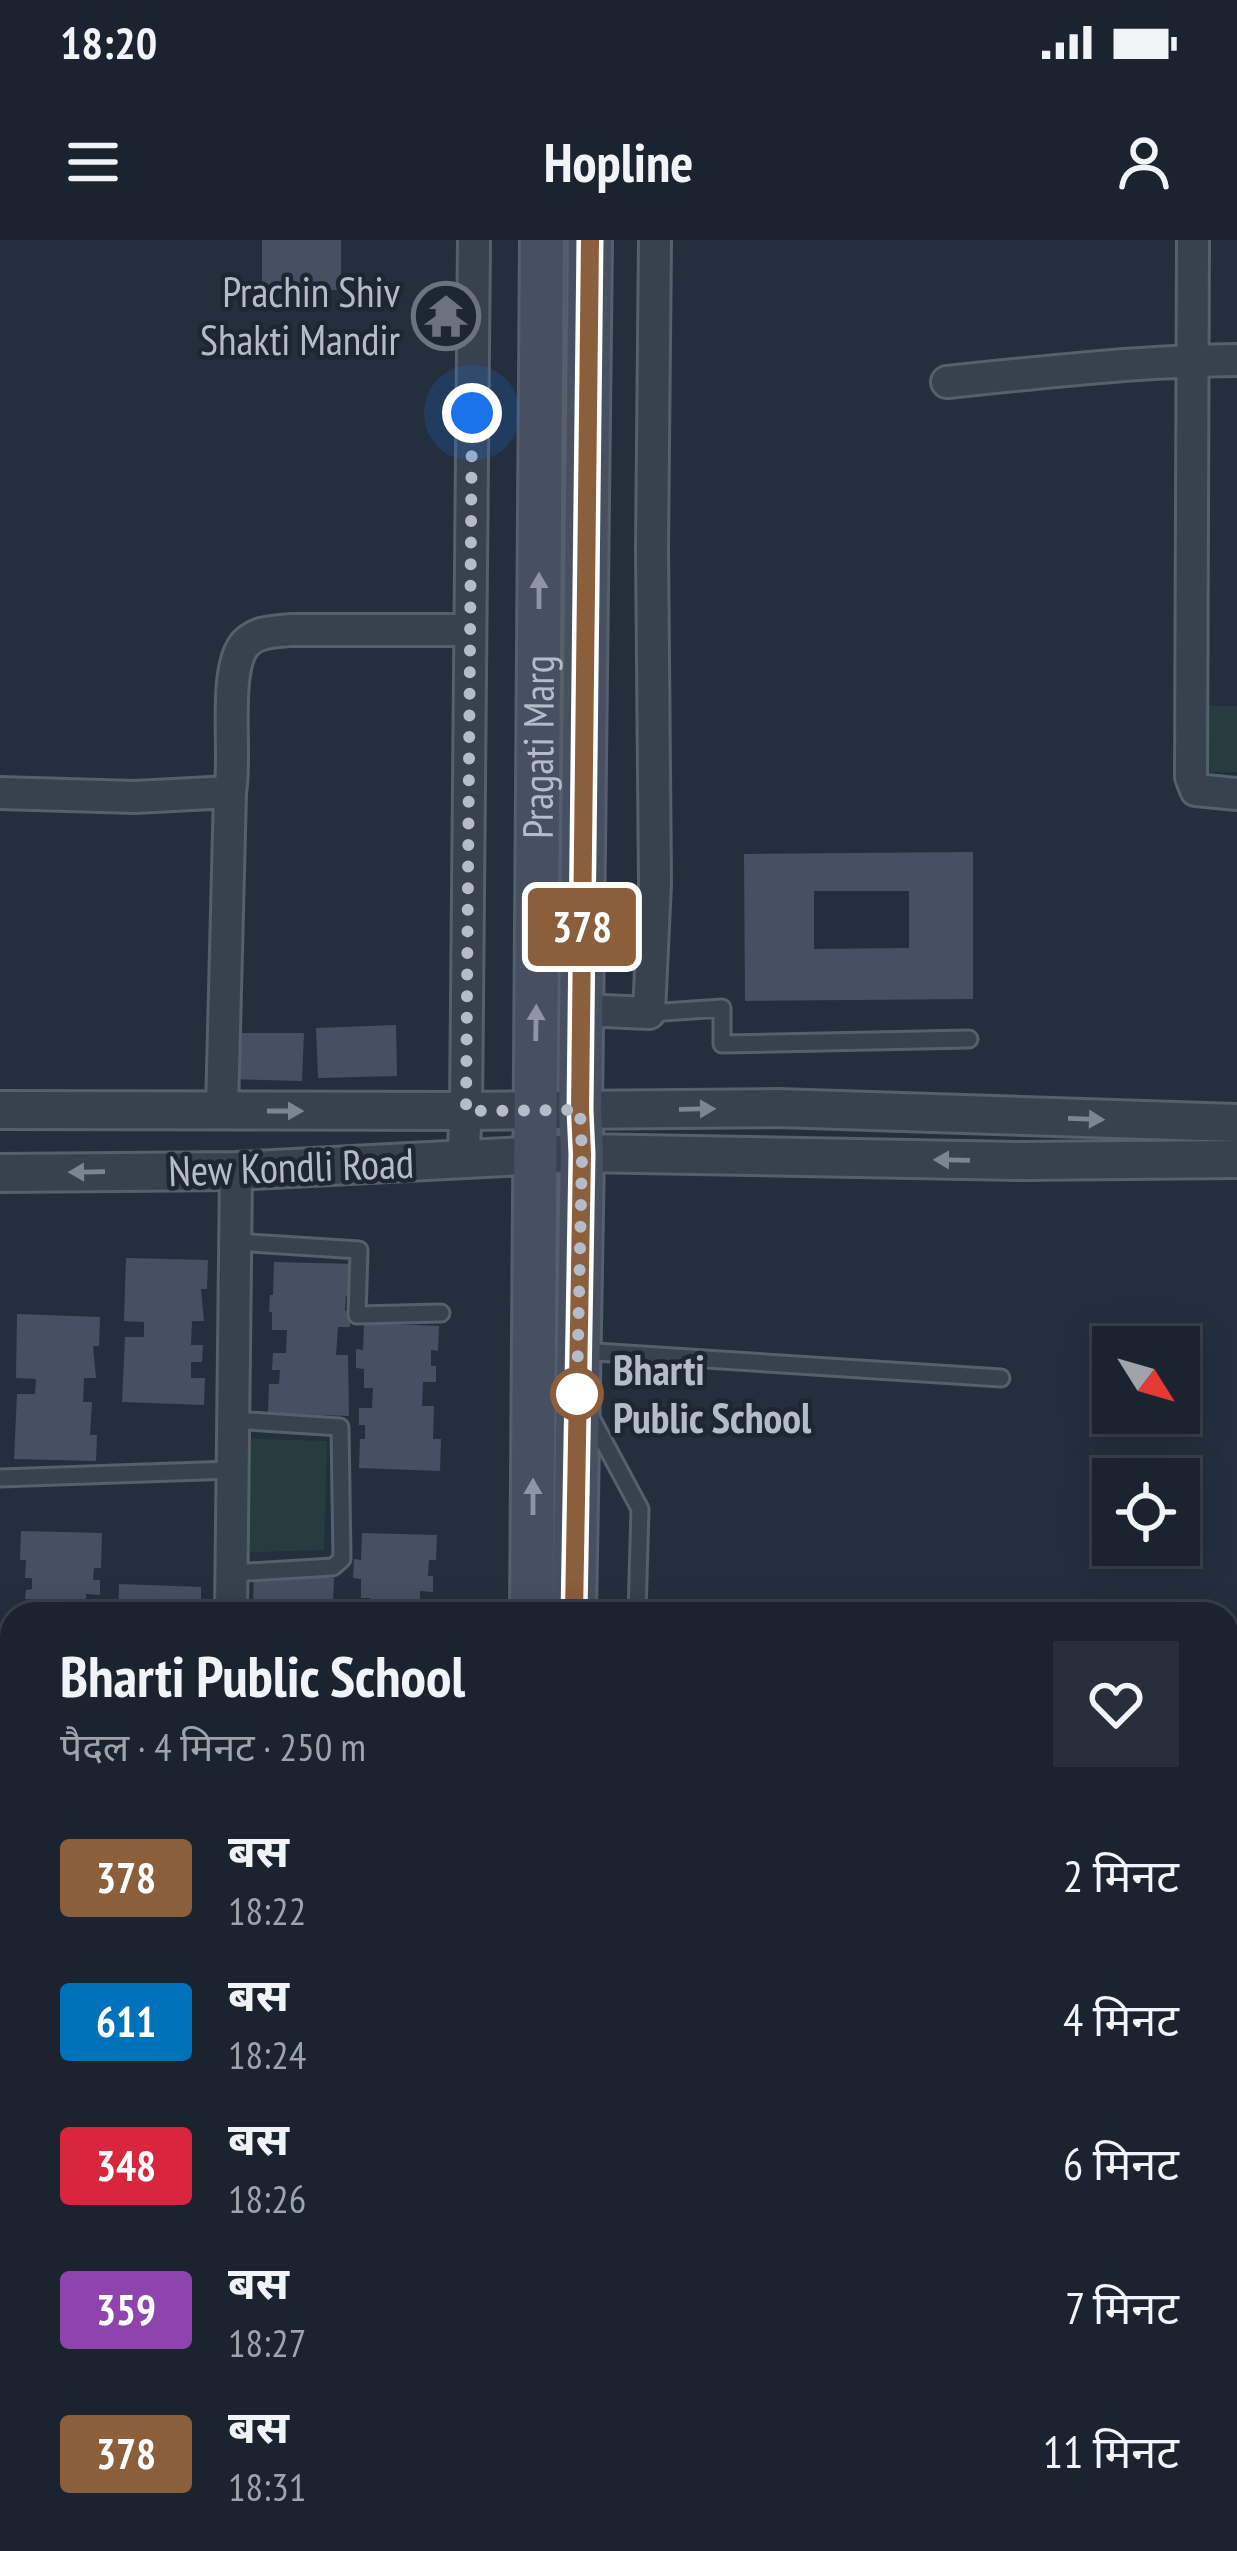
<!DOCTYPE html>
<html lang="hi">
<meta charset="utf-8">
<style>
body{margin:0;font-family:"PT Sans Narrow","Noto Sans Devanagari",sans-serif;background:#282f3a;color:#f1f3f6;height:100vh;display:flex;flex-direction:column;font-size:45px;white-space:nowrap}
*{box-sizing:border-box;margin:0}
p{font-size:39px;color:#a0a4aa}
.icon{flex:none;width:66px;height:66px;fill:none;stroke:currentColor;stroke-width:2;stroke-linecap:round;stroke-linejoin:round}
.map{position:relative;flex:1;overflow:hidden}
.drawer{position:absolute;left:0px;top:1362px;width:1239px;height:951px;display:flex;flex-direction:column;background:#1b232e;border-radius:36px 36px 0 0;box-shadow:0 6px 30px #0003,0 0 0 3px #39404a}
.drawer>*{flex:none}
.badge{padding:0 24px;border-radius:9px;font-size:42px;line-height:78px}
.needle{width:78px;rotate:127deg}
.fabs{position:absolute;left:1092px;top:1086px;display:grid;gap:24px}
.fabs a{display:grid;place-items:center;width:108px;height:108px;border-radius:0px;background:#1b232e;box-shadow:0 6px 30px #0003,0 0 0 3px #39404a;font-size:60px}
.you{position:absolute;width:60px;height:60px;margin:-30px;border:9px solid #fff;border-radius:50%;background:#1a73e8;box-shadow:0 0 0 18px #1a73e833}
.map>.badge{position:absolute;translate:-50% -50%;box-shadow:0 0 0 6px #fff}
.round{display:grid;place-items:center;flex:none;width:126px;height:126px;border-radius:0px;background:#282f3a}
.overview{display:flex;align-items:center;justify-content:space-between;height:204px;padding:0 60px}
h1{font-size:57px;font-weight:600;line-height:90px}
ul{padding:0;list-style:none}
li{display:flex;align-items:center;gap:36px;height:144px;padding:0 60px}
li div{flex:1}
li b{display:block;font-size:45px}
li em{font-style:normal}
li .badge{min-width:132px;font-weight:700;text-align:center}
.status{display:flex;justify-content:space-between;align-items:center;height:84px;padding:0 60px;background:#1b232e;direction:ltr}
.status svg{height:33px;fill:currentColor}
header{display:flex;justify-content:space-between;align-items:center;height:156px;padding:0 60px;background:#1b232e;font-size:54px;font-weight:600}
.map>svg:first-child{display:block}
.green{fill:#263c3f}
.building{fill:#455162;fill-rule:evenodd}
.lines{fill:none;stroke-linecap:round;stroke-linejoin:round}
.service-casing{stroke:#565f6c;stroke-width:21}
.minor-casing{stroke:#565f6c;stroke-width:36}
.tertiary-casing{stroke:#565f6c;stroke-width:42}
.secondary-casing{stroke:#565f6c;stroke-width:48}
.service{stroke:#38414e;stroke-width:15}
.minor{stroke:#38414e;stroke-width:30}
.tertiary{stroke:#38414e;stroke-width:36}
.secondary{stroke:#465061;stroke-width:42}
.oneway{fill:#8e96a5}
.oneway2{fill:#7c8592}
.line-casing{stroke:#fff;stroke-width:27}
.line{stroke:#8b5e3c;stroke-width:18}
.walk{stroke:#b4bcc9;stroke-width:12;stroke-dasharray:0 21.6}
.stop-dot{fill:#fff;stroke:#8b5e3c;stroke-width:6}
.labels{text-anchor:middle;stroke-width:9;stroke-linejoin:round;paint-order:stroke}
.poi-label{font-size:42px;fill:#b4bcc9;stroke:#1d2633;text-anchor:end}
.street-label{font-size:42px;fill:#b4bcc9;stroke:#1d2633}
.stop-label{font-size:42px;font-weight:bold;fill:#b4bcc9;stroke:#1d2633;text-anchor:start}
</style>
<div class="status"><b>18:20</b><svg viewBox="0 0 49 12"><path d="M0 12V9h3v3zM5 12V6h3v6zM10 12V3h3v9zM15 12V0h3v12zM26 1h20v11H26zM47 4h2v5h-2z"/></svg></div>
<header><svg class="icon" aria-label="menu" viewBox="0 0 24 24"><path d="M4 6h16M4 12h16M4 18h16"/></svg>Hopline<svg class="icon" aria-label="person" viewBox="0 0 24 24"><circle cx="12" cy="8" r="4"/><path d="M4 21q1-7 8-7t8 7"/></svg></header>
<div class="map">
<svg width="1237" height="2311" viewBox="0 0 1237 2311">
<rect width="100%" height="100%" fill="#242f3e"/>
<!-- green -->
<path class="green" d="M1205,466H1237V532H1206Z
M233,1198L327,1201L324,1310L231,1313Z
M0,1457H12V1584H0Z"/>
<!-- building -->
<path class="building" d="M262,0H341V50H262Z
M973,612V759L745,761L744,614ZM814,651H909V708L814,709Z
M396,785L397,836L318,838L316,788Z
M230,793H304L302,841L230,839Z
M126,1018L208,1020L207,1049H201L204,1081H192L191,1105H203L202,1122H191V1138H205L204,1165L122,1162L125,1097H144V1082L124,1081Z
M274,1022L354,1024L352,1056H346L345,1071H351L350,1087H338L336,1115H348L349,1176L268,1173L269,1144H279L280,1130H272L273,1113H286L287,1090H272V1072H269L270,1055H273Z
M17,1074L100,1077L99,1106H93L96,1138H84L83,1162H92L90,1195H97L96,1221L14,1219L17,1154H35L36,1139L16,1138Z
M364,1083L439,1086L438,1111L431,1110V1126H436V1142H423L422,1166H434L433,1199H441L440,1231L359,1228L360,1199H365V1185H359V1168H372L373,1148H364V1129L356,1128V1109L363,1110Z
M21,1291L102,1293L101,1328H94L93,1340H100V1355L86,1354V1374H40V1360L25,1359L26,1350L32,1349V1338H25L26,1320H20Z
M362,1293L437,1295L436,1320H429L428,1336H433V1352L420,1351V1374H369L370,1358H361V1339L353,1338L354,1319L361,1320Z
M254,1336L334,1338L333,1363H326L325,1374H259V1363L253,1362Z
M119,1344L201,1347V1374H118Z
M1237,2236V2278L1227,2281V2238Z
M26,2301H177V2311H26Z
M871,2301H952L955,2311H875Z
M1036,2301H1132V2302L1103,2311H1039Z
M1150,2301H1196L1199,2311H1151Z"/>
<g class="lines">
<!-- service casing -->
<g class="service-casing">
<path id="service" d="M649,773L722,768V804L969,799
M235,1002L359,1010L357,1075L441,1073
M580,1111L1001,1138
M589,1174L640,1269L637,1374
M0,1238L232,1230
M231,1333L333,1327L342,1319L340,1187L233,1180
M10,1763H12
M0,1968H12
M632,2301L633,2311"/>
</g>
<!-- minor casing -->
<g class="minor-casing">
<path id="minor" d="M1193,0L1191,537L1196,550L1237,554
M947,142C1044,132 1140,121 1237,120
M0,553L135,557L230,552
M581,770L649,773L655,643L652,308L655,0
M222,870L230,552C237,517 222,428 246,403C258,391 274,392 290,390H470
M463,921L466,871L474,0
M231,1374L236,931
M1227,1961L1237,1958
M0,2028H12"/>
</g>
<!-- tertiary casing -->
<g class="tertiary-casing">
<path id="tertiary" d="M0,870L466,871L778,868L1237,883
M0,933L236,931L582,913L1019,921L1237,919"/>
</g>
<!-- secondary casing -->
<g class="secondary-casing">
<g id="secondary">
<path id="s1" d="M532,1374L542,0"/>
<path d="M574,1374L582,913L580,870L590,0"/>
<path d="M529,2301L530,2311"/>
<path d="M570,2301V2311"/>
</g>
</g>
<!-- service -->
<use href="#service" class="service"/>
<!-- minor -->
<use href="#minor" class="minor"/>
<!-- tertiary -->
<use href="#tertiary" class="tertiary"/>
<!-- secondary -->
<use href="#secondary" class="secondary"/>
</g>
<!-- one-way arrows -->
<defs><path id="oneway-solid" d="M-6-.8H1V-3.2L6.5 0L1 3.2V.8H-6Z" transform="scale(3)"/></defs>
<g class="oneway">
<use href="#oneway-solid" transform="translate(539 351) rotate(-90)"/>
<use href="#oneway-solid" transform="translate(536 783) rotate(-89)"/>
<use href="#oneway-solid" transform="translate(533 1257) rotate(-90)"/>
</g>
<g class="oneway2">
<use href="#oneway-solid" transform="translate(697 869) rotate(-1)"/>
<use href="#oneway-solid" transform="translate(285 871)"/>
<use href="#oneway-solid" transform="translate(1086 879) rotate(2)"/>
<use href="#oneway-solid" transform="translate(952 920) rotate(-179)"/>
<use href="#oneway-solid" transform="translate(87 932) rotate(179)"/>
</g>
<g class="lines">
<!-- line casing -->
<g class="line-casing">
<path id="line" d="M574,1374L582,914L580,870L590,0"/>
</g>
<!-- line -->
<use href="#line" class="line"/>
<!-- walk -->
<path class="walk" d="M472,173L466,871L580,870L582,914L577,1154"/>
</g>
<!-- icons -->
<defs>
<g id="temple-ring" transform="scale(3.45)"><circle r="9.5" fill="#1d2633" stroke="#6b7280" stroke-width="1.5"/><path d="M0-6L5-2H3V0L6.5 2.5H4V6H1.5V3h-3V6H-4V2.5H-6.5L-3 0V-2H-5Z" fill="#6b7280"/></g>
</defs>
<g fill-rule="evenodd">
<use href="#temple-ring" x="446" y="76"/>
</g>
<!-- markers -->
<circle class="stop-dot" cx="577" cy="1154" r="24"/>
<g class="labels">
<!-- poi labels -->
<g class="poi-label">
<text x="400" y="67">Prachin Shiv<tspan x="400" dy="48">Shakti Mandir</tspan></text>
</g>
<!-- street labels -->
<g class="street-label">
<text dy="15" stroke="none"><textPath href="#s1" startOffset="867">Pragati Marg</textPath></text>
<text transform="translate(291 927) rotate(-2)" y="15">New Kondli Road</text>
</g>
<!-- stop labels -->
<g class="stop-label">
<text x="613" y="1145">Bharti<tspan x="613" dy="48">Public School</tspan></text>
</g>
</g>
</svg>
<div class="fabs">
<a><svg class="needle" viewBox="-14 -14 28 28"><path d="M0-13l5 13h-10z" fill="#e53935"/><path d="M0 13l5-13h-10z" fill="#a0a4aa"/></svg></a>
<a><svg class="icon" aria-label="locate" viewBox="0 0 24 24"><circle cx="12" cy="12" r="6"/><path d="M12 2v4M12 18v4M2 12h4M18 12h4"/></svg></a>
</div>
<div class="you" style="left:472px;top:173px"></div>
<b class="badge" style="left:582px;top:687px;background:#8b5e3c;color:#fff">378</b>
<section class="drawer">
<div class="overview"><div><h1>Bharti Public School</h1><p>पैदल · 4 मिनट · 250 m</p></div><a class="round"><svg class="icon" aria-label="heart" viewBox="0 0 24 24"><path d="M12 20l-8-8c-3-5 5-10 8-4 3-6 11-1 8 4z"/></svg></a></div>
<ul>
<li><span class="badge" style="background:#8b5e3c;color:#fff">378</span><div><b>बस</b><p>18:22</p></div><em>2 मिनट</em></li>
<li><span class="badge" style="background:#0072bc;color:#fff">611</span><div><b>बस</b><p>18:24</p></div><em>4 मिनट</em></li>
<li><span class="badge" style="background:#d7263d;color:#fff">348</span><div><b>बस</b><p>18:26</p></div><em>6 मिनट</em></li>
<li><span class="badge" style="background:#8e44ad;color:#fff">359</span><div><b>बस</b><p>18:27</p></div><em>7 मिनट</em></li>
<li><span class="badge" style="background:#8b5e3c;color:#fff">378</span><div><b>बस</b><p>18:31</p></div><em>11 मिनट</em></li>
</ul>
</section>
</div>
